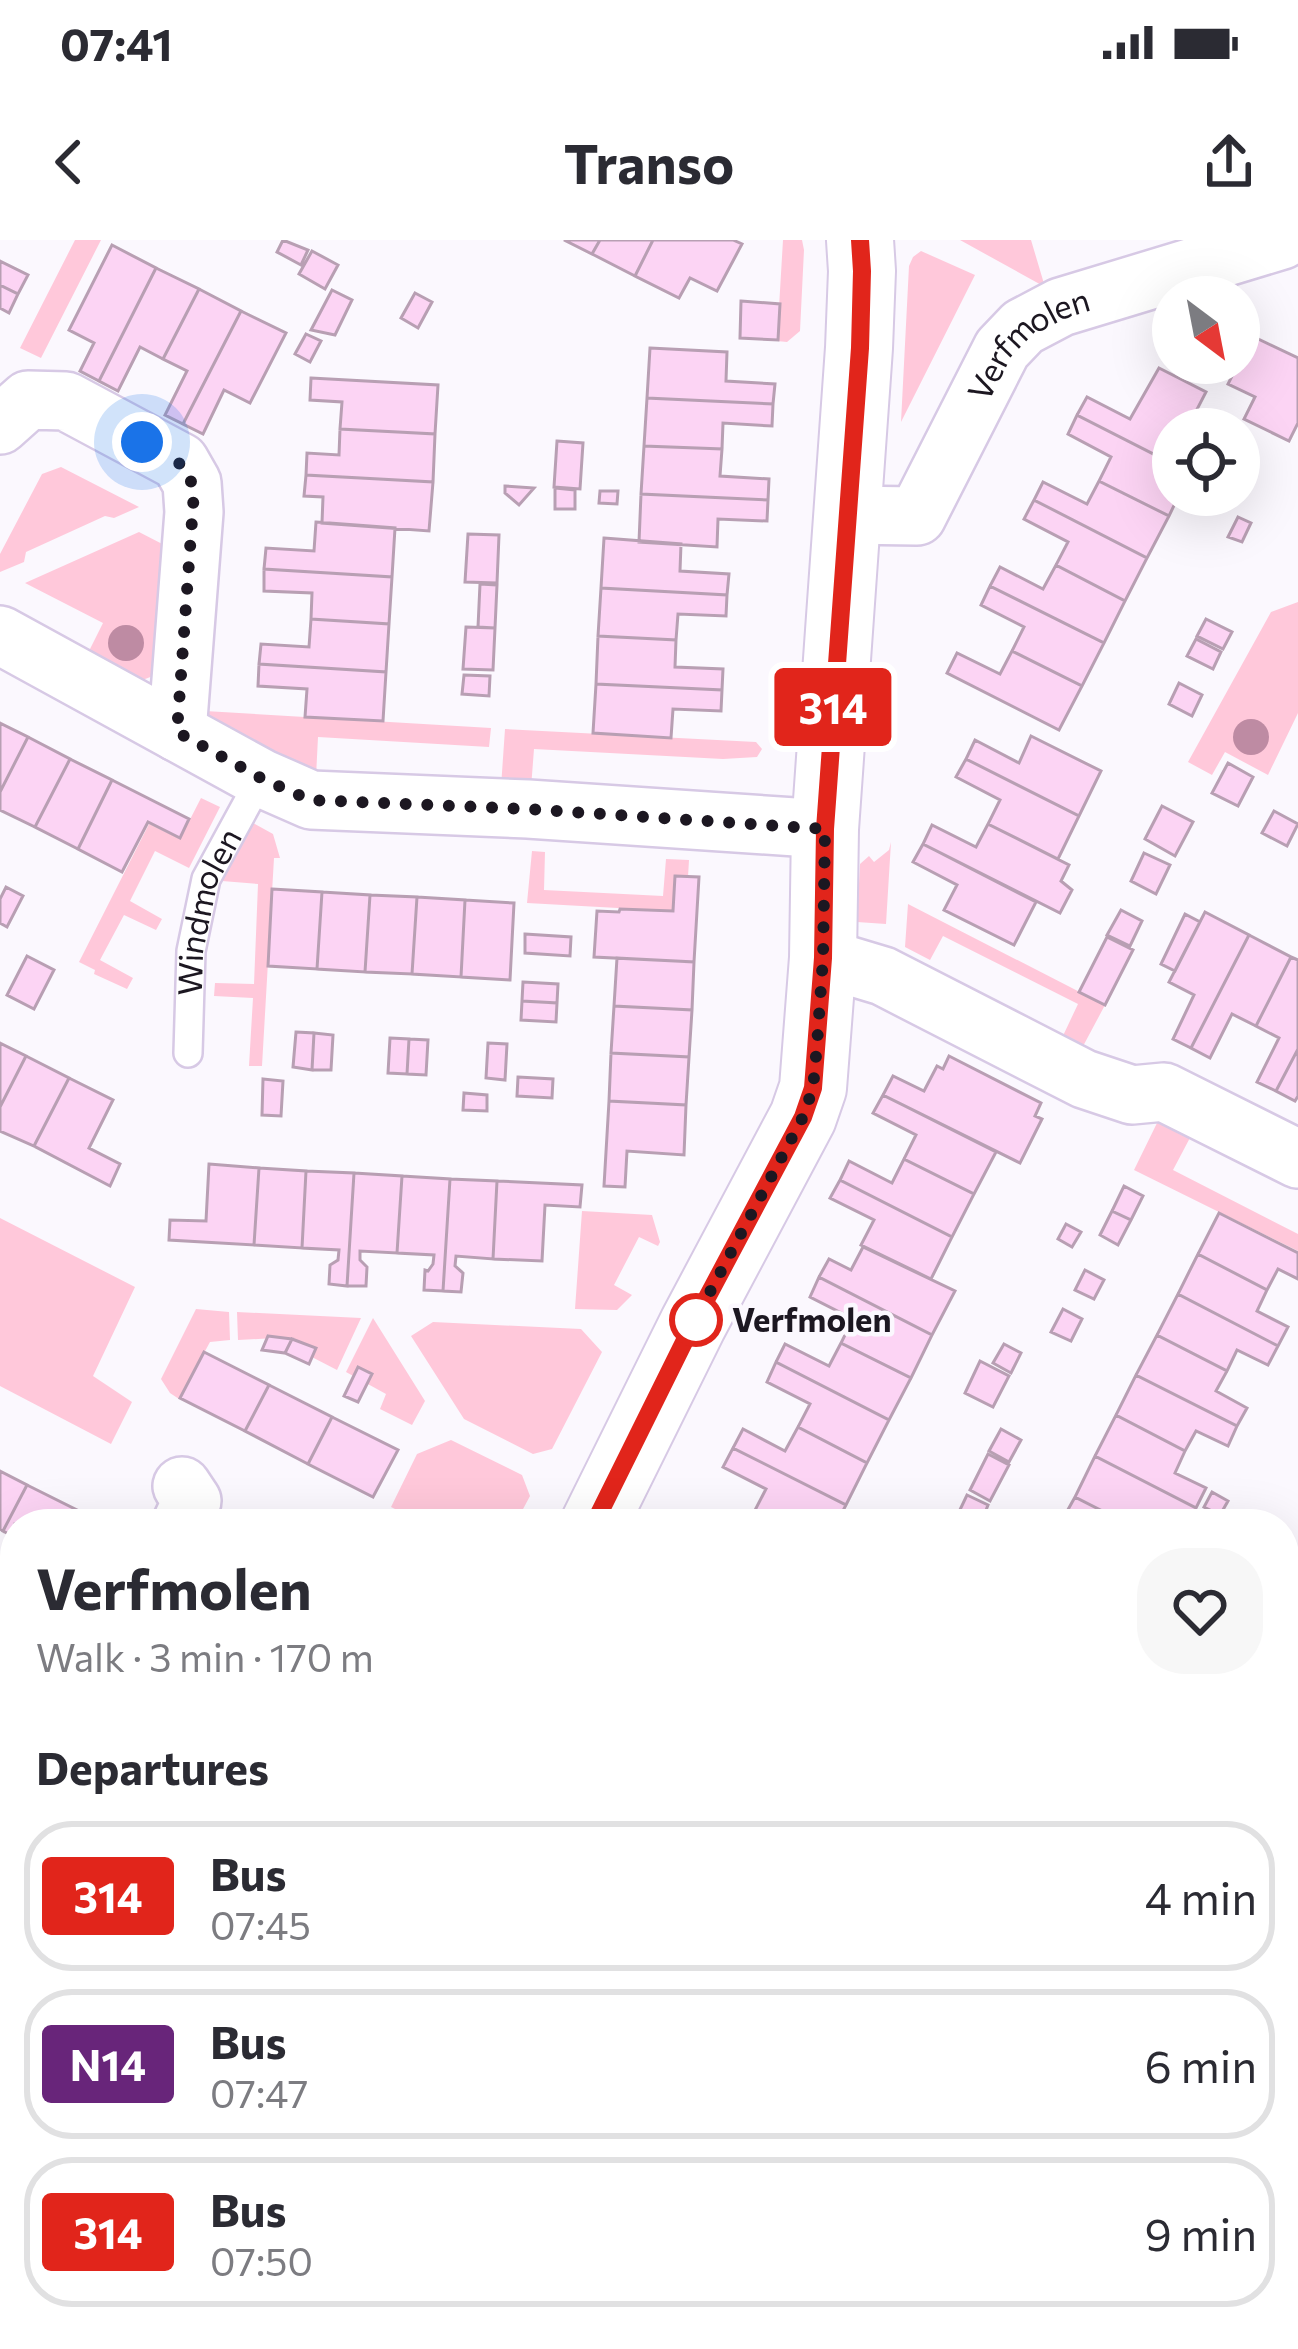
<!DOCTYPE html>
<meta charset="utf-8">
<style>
body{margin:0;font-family:Commissioner,sans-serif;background:#f7f7f7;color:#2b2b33;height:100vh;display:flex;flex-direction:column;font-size:45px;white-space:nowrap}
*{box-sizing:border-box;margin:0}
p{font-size:39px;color:#7c7c81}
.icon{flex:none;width:66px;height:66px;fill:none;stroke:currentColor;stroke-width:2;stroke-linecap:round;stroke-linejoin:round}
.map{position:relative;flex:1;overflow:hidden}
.side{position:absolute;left:0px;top:1269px;width:1299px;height:840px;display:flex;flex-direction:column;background:#fff;border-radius:48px 48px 0 0;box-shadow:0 12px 48px #0002}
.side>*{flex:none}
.badge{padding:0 24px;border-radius:9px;font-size:42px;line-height:78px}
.needle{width:78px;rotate:148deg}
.fabs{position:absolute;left:1152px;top:36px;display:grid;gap:24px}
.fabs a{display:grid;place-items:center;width:108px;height:108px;border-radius:50%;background:#fff;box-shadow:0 12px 48px #0002;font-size:60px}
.you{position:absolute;width:60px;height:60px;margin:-30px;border:9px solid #fff;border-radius:50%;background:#1a73e8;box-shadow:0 0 0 18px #1a73e833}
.map>.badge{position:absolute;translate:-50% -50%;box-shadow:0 0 0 6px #fff}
h2{padding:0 36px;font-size:45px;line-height:108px}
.round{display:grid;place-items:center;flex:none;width:126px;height:126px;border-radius:48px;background:#f7f7f7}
.overview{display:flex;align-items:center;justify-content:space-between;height:204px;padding:0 36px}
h1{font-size:57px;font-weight:700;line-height:90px}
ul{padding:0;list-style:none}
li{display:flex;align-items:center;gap:36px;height:150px;margin:0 24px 18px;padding:0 12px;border:6px solid #e1e1e2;border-radius:48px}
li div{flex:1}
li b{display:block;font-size:45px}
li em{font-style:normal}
li .badge{min-width:132px;font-weight:700;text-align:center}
.status{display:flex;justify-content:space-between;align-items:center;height:84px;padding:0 60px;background:#fff;direction:ltr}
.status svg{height:33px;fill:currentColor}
header{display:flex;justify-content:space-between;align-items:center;height:156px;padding:0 36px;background:#fff;font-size:54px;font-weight:700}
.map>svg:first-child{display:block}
.green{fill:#ffc8da}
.building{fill:#fcd4f4;stroke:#b89fb3;stroke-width:3}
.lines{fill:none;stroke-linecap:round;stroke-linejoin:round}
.service-casing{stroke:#d7c9e5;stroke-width:32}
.minor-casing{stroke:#d7c9e5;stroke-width:62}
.tertiary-casing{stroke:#d7c9e5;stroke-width:70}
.service{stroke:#fff;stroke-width:27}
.minor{stroke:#fff;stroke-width:57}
.tertiary{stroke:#fff;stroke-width:66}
.tree{fill:#be8ba3}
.line-casing{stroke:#fff;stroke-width:27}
.line{stroke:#e1251b;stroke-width:18}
.walk{stroke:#1c1721;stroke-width:12;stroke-dasharray:0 21.6}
.stop-dot{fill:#fff;stroke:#e1251b;stroke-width:6}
.labels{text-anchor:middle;stroke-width:9;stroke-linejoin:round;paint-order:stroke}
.street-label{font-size:33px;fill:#1c1721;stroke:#fbf8fe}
.stop-label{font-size:33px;font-weight:bold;fill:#1c1721;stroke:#fbf8fe;text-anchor:start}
</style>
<div class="status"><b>07:41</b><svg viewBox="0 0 49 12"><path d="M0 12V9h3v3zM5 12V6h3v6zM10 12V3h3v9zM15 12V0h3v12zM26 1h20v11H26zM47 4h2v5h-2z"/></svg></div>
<header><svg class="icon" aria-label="back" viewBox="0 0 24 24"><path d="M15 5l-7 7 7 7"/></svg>Transo<svg class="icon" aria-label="share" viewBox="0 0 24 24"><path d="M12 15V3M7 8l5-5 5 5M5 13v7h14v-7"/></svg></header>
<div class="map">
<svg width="1298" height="2109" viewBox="0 0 1298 2109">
<rect width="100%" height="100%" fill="#fbf8fe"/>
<!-- green -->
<path class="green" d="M75,0H101L41,118L20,108Z
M783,0H802L804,10L800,91L787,102L777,101Z
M960,0H1031L1045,47Z
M921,11L975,35L901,182L909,26L913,17Z
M61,227L139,267L114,278L105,276L26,312L24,322L0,332V314L42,234Z
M139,292L170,308L156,434C131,450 109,431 85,419L103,383L25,343Z
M1298,362V473L1268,535L1225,512L1212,535L1188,522L1271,372Z
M205,471L491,488L489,507L318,497L316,537L204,480Z
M505,489L756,502L762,509L757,517L723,519L534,509L531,548L501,547Z
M201,558L220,567L189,628L155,611L130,661L162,679L156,690L124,675L100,720L133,738L127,749L94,734L95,730L79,722L149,584L180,599Z
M253,583L273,594L280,618H274L262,826H249L253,758L214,756L215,743L254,744L258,644L222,641Z
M891,602L886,684L857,682L860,624L869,616L874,622L889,610Z
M532,611L545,612L544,650L663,656L666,619L689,620L688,637L675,636L672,671L527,663Z
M908,664L1105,765L1081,810L1061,800L1078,764L943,696L930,720L905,707Z
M1166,881L1192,894L1173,930L1298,994V1011L1134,930L1157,883Z
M582,971L652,975L660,1002L658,1006L639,997L614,1045L632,1055L617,1070L575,1069Z
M0,978L135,1047L93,1136L132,1162L111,1204L0,1146Z
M196,1069L229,1072L230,1100L210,1102L179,1159L170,1153L161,1139Z
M237,1072L361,1078L337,1130L275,1098L238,1100Z
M373,1078L425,1161L412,1185L380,1169L386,1154L346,1132Z
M433,1082L581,1089L602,1112L552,1209L533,1214L464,1179L411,1096Z
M451,1200L522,1235L530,1256L515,1284H425L391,1267L417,1214Z
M863,2094H1073L1072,2109H863Z"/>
<!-- building -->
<path class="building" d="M283,0L308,10L301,25L277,12Z
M564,0H600L592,14Z
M600,0H653L635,36L592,14Z
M653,0H733L742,4L717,51L690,38L679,58L635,36Z
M112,5L156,28L99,141L80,131L94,103L69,90Z
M312,11L338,25L325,49L299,34Z
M0,21L28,35L18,54L0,45Z
M156,28L199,49L163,119L140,107L118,151L99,141Z
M0,45L18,54L9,73L0,68Z
M199,49L241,71L183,184L165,175L187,131L163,119Z
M332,50L352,60L335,95L311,90Z
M415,53L432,62L418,88L401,78Z
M741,61L780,64L778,100L740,98Z
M241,71L286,93L250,163L224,150L203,194L183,184Z
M306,94L321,101L310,122L295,114Z
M1252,96L1298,118V183L1289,201L1244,179L1255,157L1228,144Z
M650,108L727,112L726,141L775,144L773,164L647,158Z
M1159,128L1206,152L1192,179L1213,189H1173V224L1077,175L1087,157L1130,179Z
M311,138L438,145L435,194L340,189L342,162L310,160Z
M647,158L773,164L772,186L723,183L722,209L644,206Z
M1077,175L1173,224V255H1179L1169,276L1099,241L1111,217L1068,194Z
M340,189L435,194L433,242L306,235L307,213L339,215Z
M557,201L583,203L580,249L554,247Z
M644,206L722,209L720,236L769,239L768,260L641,254Z
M306,235L433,242L429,291L322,283L323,257L304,256Z
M1099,241L1169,276L1147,318L1034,260L1043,242L1087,264Z
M505,246L534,248L519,265L505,253Z
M555,248L575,250V269H555Z
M600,251H618L617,264L599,263Z
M641,254L768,260L767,281L718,279L717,307L639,302Z
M1034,260L1147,318L1125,361L1056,325L1068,302L1024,279Z
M1238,277L1251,283L1242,302L1228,297Z
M316,282L395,288L392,337L264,329L266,308L314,311Z
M468,294L499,295L497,343L465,342Z
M604,298L681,304L680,331L729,334L727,355L601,348Z
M1056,325L1125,361L1104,403L990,346L1000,327L1043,349Z
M264,329L392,337L389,384L311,379L312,353L264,351Z
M480,344L497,345L495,388L478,387Z
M990,346L1104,403L1082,446L1012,411L1024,387L981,365Z
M601,348L727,355L726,376L678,374L676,400L598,396Z
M311,379L389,384L386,432L259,424L261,404L309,407Z
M1206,379L1232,392L1223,409L1197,396Z
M466,387L495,388L493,430L463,429Z
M598,396L676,400L675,427L723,429L722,450L596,444Z
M1196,399L1221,412L1213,429L1187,416Z
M1012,411L1082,446L1059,490L947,433L957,413L1000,434Z
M259,424L386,432L383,481L305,477L307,449L258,446Z
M464,435L490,436L489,456L462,454Z
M1179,443L1202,455L1192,476L1169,464Z
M596,444L722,450L721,471L673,469L671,498L593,493Z
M0,483L28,497L0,552Z
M1031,496L1101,531L1079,576L966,519L975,500L1019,523Z
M28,497L70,519L35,587L0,570V552Z
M70,519L112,540L78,609L35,587Z
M966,519L1079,576L1058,619L988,584L1000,560L956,537Z
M1228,523L1253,537L1238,566L1212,553Z
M112,540L189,579L180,598L148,582L122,632L78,609Z
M1162,566L1193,582L1175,616L1145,599Z
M1274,571L1298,584L1287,606L1262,593Z
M988,584L1069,625L1061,641L1072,650L1060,673L923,604L932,585L976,607Z
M923,604L1036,662L1014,705L944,670L957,645L913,622Z
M1144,613L1170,625L1156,654L1131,641Z
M675,636L699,637L694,722L594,717L597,671L619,672L620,669L673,671Z
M6,647L23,656L7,687L0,683V659Z
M272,649L322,652L317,729L268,726Z
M322,652L370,655L365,732L317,729Z
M370,655L417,657L412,734L365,732Z
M417,657L465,660L461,737L412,734Z
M465,660L514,663L510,740L461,737Z
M1121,670L1142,681L1130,706L1107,695Z
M1205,672L1249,695L1191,808L1173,799L1194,755L1169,742Z
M1185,674L1200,682L1175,731L1161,724Z
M525,694L571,697L570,716L525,713Z
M1249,695L1291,717L1256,786L1232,774L1210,818L1191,808Z
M1107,697L1133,710L1105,765L1079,752Z
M27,716L54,730L34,769L7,755Z
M1291,717L1298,720V809L1276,851L1257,842L1279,798L1256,786Z
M617,718L694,722L692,770L614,766Z
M523,742L558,744L557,763L522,761Z
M522,761L557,763L556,782L521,780Z
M614,766L692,770L689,817L611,813Z
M296,792L314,793L312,830L293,827Z
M314,793L333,795L331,830H312Z
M390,798L409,799L407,834L388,833Z
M409,799L428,800L426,835L407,834Z
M0,803L26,816L0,867Z
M488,803L507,804L505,840L486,838Z
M1298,809V856L1295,861L1276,851Z
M611,813L689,817L686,865L609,861Z
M26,816L69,838L34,906L0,891V867Z
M949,816L1041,863L1035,876L1042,879L1020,923L883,855L893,836L924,851L937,826L943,829Z
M518,837L553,839L552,858L517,856Z
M69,838L113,860L89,908L120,924L110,946L34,906Z
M263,839L283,841L281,876L262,875Z
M464,853L487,855V871L463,870Z
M883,855L996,912L974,954L904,919L916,895L873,873Z
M609,861L686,865L684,915L627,911L625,947L604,946Z
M904,919L974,954L952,997L840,940L849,921L892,943Z
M209,924L259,928L254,1005L169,1000L170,980L206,981Z
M259,928L306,931L302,1008L254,1005Z
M306,931L354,933L347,1046L329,1044L330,1025L338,1020L339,1010L302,1008Z
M354,933L402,936L397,1013L360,1011V1020L367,1027L366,1046H347Z
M402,936L450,939L443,1051L424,1050L425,1030L428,1031L433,1024L434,1015L397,1013Z
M450,939L497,941L493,1019L456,1016L455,1026L463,1033L461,1052L443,1051Z
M840,940L952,997L931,1039L861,1005L874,980L830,958Z
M497,941L582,945L580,967L545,965L542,1021L493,1019Z
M1124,946L1143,956L1131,980L1112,971Z
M1112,971L1131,980L1118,1005L1100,995Z
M1219,973L1298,1013V1039L1278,1029L1267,1050L1198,1014Z
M1066,984L1081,992L1072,1007L1058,999Z
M863,1007L955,1051L932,1095L819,1037L829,1019L851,1030Z
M1198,1014L1267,1050L1257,1071L1288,1087L1278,1106L1178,1054Z
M1085,1030L1104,1040L1094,1059L1075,1050Z
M819,1037L932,1095L911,1138L841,1103L853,1079L810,1057Z
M1178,1054L1278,1106L1268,1125L1237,1110L1227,1131L1157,1095Z
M1063,1069L1082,1079L1071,1101L1051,1092Z
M1157,1095L1227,1131L1216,1151L1247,1168L1237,1186L1136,1135Z
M268,1096L292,1099L285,1113L262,1110Z
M292,1099L316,1108L309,1124L285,1113Z
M841,1103L911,1138L889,1180L776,1122L785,1104L829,1126Z
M1004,1104L1021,1113L1011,1133L993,1123Z
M204,1112L269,1145L245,1191L180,1158Z
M980,1121L1009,1136L993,1167L965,1153Z
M776,1122L889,1180L867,1223L798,1187L810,1164L767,1142Z
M358,1127L372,1134L358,1162L344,1156Z
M1136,1135L1237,1186L1228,1206L1196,1191L1185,1211L1116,1175Z
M269,1145L332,1177L308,1224L245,1191Z
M1116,1175L1185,1211L1175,1233L1206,1248L1196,1268L1095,1216Z
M332,1177L398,1210L373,1257L308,1224Z
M798,1187L867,1223L846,1265L733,1208L743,1189L785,1211Z
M1001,1189L1021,1200L1009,1222L989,1211Z
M733,1208L846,1265L836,1284H772L753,1274L766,1249L723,1227Z
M988,1214L1009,1225L990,1261L970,1250Z
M1095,1216L1196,1268L1188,1284H1180L1155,1271L1148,1284H1128L1075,1257Z
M0,1231L27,1245L3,1291L0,1289Z
M27,1245L91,1277L88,1284H15V1297L3,1291Z
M1212,1252L1228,1261L1220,1275L1204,1267Z
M967,1255L988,1265L983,1278L970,1282L957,1276Z
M1075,1257L1128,1284H1060Z
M4,1485L15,1491V1550L0,1542V1493Z
M1285,1542L1298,1549V1564L1288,1584L1298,1588V1616L1284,1644Z
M1298,1616V1676L1284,1669V1644Z
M0,1755L15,1762V1839L11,1828L0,1823Z
M0,1926L15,1936V1990L0,1982Z
M0,1982L15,1990L13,2042L0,2035Z
M233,2094H302L306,2108L248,2109L245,2100Z
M507,2094H532L540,2098L534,2109H517L503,2102Z
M683,2094H753L745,2109H681L676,2107Z
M1190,2094H1282L1281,2109H1189Z"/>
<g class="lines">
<!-- service casing -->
<g class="service-casing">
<g id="service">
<path id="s1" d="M188,813L191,711L206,639L261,538"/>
<path d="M70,2109L116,2094"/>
</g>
</g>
<!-- minor casing -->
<g class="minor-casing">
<g id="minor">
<path d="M0,185L28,160L66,161L180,222L192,243L194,272L177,492"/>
<path id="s2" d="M846,275L917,276L1002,109L1023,87L1061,67L1282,0"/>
<path d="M0,395L261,538L311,560L528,569L825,589"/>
<path d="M823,718L883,736L1084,839L1132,855L1164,852L1298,919"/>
<path d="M181,1284L192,1261L182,1246"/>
<path d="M0,1369L15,1376"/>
<path d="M1284,1380L1298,1352"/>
<path d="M116,2109L118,2094"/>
<path d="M845,2109L846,2094"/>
<path d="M1091,2109L1092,2094"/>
</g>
</g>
<!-- tertiary casing -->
<g class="tertiary-casing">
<path id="tertiary" d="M594,1284L693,1084L803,877L813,848L823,718L825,589L859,108L862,31L860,0
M0,1625L15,1633"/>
</g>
<!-- service -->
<use href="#service" class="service"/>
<!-- minor -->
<use href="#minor" class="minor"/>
<!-- tertiary -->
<use href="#tertiary" class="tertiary"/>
</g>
<!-- trees -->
<g class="tree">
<circle cx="126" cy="403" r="18"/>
<circle cx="1251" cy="497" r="18"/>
</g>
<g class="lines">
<!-- line casing -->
<g class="line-casing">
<path id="line" d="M594,1284L693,1084L803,877L813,848L823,718L825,589L860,108L862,31L860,0"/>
</g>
<!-- line -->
<use href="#line" class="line"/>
<!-- walk -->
<path class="walk" d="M142,202C169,216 187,220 194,252L177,492L261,538L310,560L528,569L825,589L823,718L817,805L813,848L803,877L693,1084L696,1080"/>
</g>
<!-- markers -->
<circle class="stop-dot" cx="696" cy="1080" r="24"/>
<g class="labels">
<!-- street labels -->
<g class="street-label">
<text dy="12" stroke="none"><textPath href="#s2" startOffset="282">Verfmolen</textPath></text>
<text dy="12" stroke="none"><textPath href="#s1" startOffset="144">Windmolen</textPath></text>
</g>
<!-- stop labels -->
<g class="stop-label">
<text x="732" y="1092">Verfmolen</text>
</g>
</g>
</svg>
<div class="fabs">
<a><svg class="needle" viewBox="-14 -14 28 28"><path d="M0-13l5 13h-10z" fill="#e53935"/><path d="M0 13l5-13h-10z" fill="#7c7c81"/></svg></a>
<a><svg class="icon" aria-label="locate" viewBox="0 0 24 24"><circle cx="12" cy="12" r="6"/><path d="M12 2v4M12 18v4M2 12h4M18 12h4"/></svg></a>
</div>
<div class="you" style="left:142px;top:202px"></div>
<b class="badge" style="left:833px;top:467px;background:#e1251b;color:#fff">314</b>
<section class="side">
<div class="overview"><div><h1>Verfmolen</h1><p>Walk · 3 min · 170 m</p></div><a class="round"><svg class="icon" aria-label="heart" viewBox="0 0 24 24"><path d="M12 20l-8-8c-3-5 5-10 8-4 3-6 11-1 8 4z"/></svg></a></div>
<h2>Departures</h2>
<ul>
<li><span class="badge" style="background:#e1251b;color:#fff">314</span><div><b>Bus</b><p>07:45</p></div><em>4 min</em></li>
<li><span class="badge" style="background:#68257a;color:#fff">N14</span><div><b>Bus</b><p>07:47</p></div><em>6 min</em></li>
<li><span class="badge" style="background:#e1251b;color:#fff">314</span><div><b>Bus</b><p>07:50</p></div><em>9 min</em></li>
</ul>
</section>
</div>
